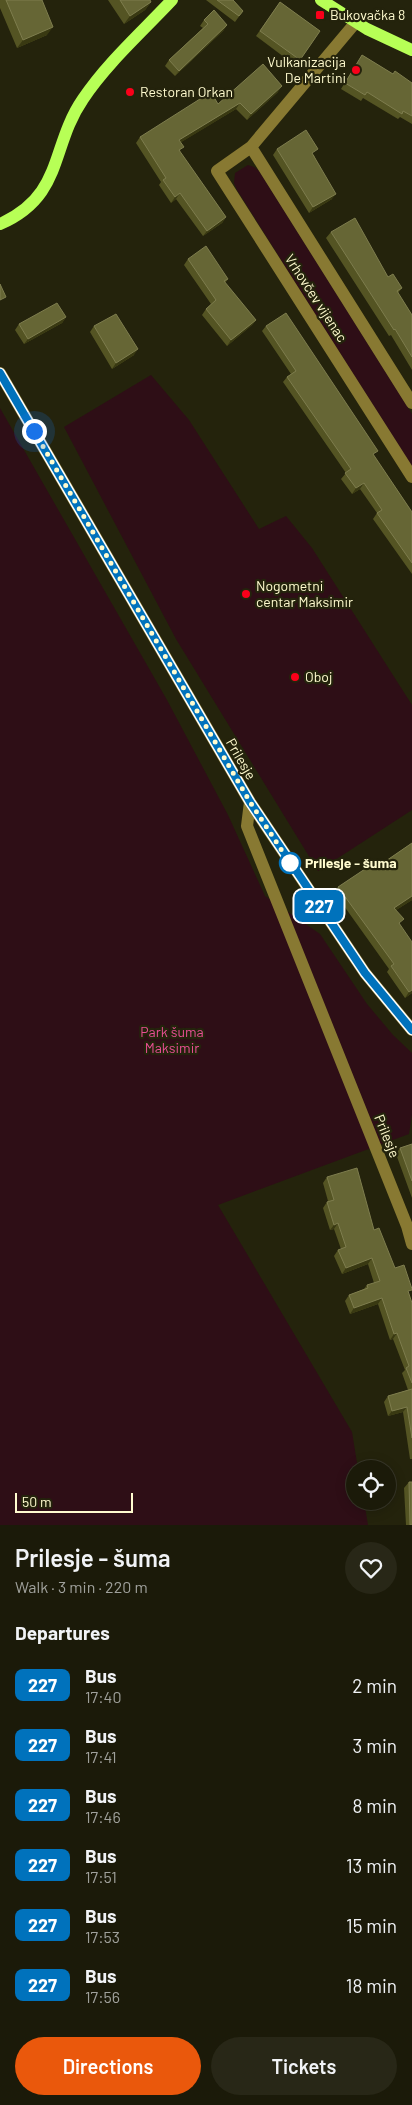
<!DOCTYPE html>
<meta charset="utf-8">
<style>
body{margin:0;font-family:Barlow,sans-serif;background:#282717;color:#f1f3f6;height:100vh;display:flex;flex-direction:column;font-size:19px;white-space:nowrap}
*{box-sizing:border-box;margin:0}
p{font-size:16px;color:#a0a19c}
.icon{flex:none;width:28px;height:28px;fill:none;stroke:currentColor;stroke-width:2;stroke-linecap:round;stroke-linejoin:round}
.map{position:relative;height:1525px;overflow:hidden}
.details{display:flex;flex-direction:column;background:#1b1a09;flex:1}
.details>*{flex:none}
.badge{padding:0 10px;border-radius:8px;font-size:18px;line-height:32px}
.tools{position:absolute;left:346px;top:1460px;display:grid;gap:10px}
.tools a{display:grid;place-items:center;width:50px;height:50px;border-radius:50%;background:#1b1a09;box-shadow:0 2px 12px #0003,0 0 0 1px #39382a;font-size:25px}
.scale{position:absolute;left:15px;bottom:12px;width:118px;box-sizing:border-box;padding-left:5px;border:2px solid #fffbcf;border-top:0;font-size:14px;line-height:18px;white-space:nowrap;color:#fffbcf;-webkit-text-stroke:4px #24230c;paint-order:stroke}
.you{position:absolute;width:25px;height:25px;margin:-12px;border:4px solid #fff;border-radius:50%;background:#1a73e8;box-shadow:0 0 0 8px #1a73e833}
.map>.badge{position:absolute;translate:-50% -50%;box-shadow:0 0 0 2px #fff}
h2{padding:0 15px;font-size:19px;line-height:45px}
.round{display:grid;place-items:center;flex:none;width:52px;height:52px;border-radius:26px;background:#282717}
.headline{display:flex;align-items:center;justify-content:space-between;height:85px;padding:0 15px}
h1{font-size:24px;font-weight:600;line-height:38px}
.primary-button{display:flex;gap:10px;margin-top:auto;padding:10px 15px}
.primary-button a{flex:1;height:58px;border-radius:30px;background:#ea580c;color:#fff;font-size:20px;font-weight:600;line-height:58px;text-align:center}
.primary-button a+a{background:#282717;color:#f1f3f6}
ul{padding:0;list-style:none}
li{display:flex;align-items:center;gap:15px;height:60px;padding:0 15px}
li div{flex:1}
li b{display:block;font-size:19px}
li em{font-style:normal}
li .badge{min-width:55px;font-weight:700;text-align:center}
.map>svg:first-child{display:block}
.green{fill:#2e0e16}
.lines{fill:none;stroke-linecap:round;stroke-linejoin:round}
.minor{stroke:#887932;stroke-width:12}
.major{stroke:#b7ff56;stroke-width:12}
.wall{fill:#545423}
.shaded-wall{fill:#393912}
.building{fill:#666635;stroke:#7e7d4e}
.line-casing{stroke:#fff;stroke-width:11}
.line{stroke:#0072bc;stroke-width:8}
.walk{stroke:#fffbcf;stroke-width:5;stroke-dasharray:0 9}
.poi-dot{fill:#fa001a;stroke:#24230c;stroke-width:2}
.stop-dot{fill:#fff;stroke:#0072bc;stroke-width:2.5}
.labels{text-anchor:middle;stroke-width:4.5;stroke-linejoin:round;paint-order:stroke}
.poi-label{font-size:14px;fill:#fffbcf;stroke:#24230c;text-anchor:start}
.street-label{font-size:14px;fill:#fffbcf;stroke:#24230c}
.stop-label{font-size:14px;font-weight:bold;fill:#fffbcf;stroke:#24230c;text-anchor:start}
.park-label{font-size:14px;fill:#eb4f96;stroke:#24230c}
</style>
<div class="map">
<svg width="412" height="1525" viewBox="0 0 412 1525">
<rect width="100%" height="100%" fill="#24230c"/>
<!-- green -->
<path class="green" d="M248,165L254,167L259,171L412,414V467L237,190L234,183L235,173Z
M151,375L189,420L259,529L286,516L312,548L412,705V810L318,871L176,639L64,427Z
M0,408L167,700L228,815L265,896L320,934L367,1004L393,1035L412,1053V1114L409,1134L218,1205L352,1432L358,1469H355V1501H364L368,1525H0Z"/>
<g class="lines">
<!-- minor -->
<path class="minor" d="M356,22L251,147L217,171L412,477
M251,147L412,403
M0,373L250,802L365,973L412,1030
M250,802L247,826L407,1226L412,1244"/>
<!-- major -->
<path class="major" d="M321,0L367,29L412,50
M0,224C64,196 50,147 83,99C107,63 142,32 172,0"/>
</g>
<!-- wall -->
<path class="wall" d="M0,0H42L47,35L17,48L0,8Z
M108,0H150L151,2L145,10L124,24Z
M206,0H233L243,11L235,22Z
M280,2L320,31L296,66L256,36Z
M204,20L227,25L223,31L175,76L165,66L169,60L203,28L200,26Z
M362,55L393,74L412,83V124L400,117L398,119L363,98L361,101L341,89Z
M278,92L247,120L236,109L181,142L180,152L226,217L222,223L203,236L176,199L171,203L159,185L161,182L136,143L140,137L218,104Z
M277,149L314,155L332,199L309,213L273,155Z
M331,232L402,288L398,293L412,315V370L391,335L389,336L326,238Z
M188,259L228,279L225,283L256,320L252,325L227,346L202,315L206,309L211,304L184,265Z
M66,317L62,323L24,344L15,330L19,324Z
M94,326L134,355L112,369L90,332Z
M266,326L374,456L412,512V574L373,519L377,513L360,489L352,494L341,479L346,473L283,382L287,377L291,374L262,331Z
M412,843V900L396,910L400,925L412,993L405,998L387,972L389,969L334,892L338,887L380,865Z
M412,1144V1198L396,1154L400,1148Z
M327,1177L374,1230L409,1295L412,1303V1459H410L403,1412L388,1416L384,1402L388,1396L408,1390L402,1373L405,1370L393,1339L390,1340L378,1304L350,1314L345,1301L349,1295L364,1289L367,1285L374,1283L368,1264L342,1274L334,1256L338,1250L341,1249L334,1229L330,1230L323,1208L327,1202L328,1201L323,1183Z
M409,1482L412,1525H406L404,1488Z"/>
<!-- shaded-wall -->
<path class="shaded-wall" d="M151,2L145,10L124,24L130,16Z
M227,25L223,31L175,76L179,71Z
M53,27L47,35L17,48L23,40Z
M282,86L278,92L247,120L251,114Z
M240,103L236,109L175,146L179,140Z
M180,193L176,199L171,203L175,197Z
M336,194L332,199L309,213L313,207Z
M226,217L222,223L203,236L207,231Z
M66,317L62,323L24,344L28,339Z
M256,320L252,325L227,346L231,340Z
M138,349L134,355L112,369L116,363Z
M364,483L360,489L352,494L356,488Z
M412,896V900L390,914L394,908Z
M412,990V993L405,998L409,992Z
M338,1223L334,1229L330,1230L334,1225Z
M372,1258L368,1264L342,1274L346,1268Z
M382,1298L378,1304L350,1314L354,1308Z
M397,1333L393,1339L390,1340L394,1334Z
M407,1407L403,1412L388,1416L392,1411Z"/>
<!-- building -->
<path class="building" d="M6,0H42L53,27L23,40Z
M120,0H150L151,2L130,16Z
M217,0H233L243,11L239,16Z
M280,2L320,31L300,60L260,31Z
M214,10L227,25L179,71L169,60L208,24L204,20Z
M362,55L393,74L395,71L412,83V116L403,111L402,114L367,92L365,95L345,83Z
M263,64L282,86L251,114L240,103L179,140L184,147L179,150L226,217L207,231L180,193L175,197L163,180L166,178L140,137L211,92L218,104Z
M306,130L318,149L312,153L336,194L313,207L277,149Z
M355,218L388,277L393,274L402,288L397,291L412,315V357L395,329L394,330L331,232Z
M206,246L228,279L224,281L256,320L231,340L206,309L216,300L188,259Z
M0,284L6,297L0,300Z
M57,303L66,317L28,339L19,324Z
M286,313L378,451L373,454L412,512V563L377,513L382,510L364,483L356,488L345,473L351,469L287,377L296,371L266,326Z
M116,314L138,349L116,363L94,326Z
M412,843V896L394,908L404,919L399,923L412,942V990L409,992L391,966L394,964L338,887L377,861L380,865Z
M412,1144V1181L400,1148Z
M357,1168L374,1230L379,1228L395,1268L404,1265L412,1289V1290L408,1291L412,1303V1383L406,1368L409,1366L397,1333L394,1334L382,1298L354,1308L349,1295L368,1288L367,1285L380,1281L372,1258L346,1268L338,1250L346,1247L338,1223L334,1225L327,1202L334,1200L327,1177Z
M412,1389V1438L407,1407L392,1411L388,1396Z
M409,1482H412V1525H410Z"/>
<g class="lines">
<!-- line casing -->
<g class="line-casing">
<path id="line" d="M0,373L250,802L365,973L412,1030"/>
</g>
<!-- line -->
<use href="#line" class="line"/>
<!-- walk -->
<path class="walk" d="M34,431L250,802L294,869L290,863"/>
</g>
<!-- markers -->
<g class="poi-dot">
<rect x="315" y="10" width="10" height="10" rx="2.5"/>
<circle cx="356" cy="70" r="5"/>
<circle cx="130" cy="92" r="5"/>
<circle cx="246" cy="594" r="5"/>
<circle cx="295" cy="677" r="5"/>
</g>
<circle class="stop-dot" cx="290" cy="863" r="10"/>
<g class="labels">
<!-- poi labels -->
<g class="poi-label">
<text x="330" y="20">Bukovačka 8</text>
<text x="346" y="67" text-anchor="end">Vulkanizacija<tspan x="346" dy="16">De Martini</tspan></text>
<text x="140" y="97">Restoran Orkan</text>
<text x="256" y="591">Nogometni<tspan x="256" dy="16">centar Maksimir</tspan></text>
<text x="305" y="682">Oboj</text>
</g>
<!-- street labels -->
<g class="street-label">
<text transform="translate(316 298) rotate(57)" y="5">Vrhovčev vijenac</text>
<text transform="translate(241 759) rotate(60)" y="5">Prilesje</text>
<text transform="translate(387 1136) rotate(68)" y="5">Prilesje</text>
</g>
<!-- stop labels -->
<g class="stop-label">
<text x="305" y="868">Prilesje - šuma</text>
</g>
<!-- park labels -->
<g class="park-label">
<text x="172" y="1037">Park šuma<tspan x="172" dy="16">Maksimir</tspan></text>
</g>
</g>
</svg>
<div class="tools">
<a><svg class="icon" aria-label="locate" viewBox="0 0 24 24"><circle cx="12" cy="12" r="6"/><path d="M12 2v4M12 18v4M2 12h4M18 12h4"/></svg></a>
</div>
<div class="scale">50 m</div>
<div class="you" style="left:34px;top:431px"></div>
<b class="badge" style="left:319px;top:906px;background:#0072bc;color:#fff">227</b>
</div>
<section class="details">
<div class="headline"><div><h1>Prilesje - šuma</h1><p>Walk · 3 min · 220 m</p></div><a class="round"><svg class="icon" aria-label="heart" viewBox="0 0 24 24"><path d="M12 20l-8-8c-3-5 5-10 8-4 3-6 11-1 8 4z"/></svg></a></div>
<h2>Departures</h2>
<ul>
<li><span class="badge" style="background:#0072bc;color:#fff">227</span><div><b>Bus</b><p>17:40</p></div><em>2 min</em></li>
<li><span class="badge" style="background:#0072bc;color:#fff">227</span><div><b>Bus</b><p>17:41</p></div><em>3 min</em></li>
<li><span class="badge" style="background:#0072bc;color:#fff">227</span><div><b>Bus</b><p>17:46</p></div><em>8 min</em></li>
<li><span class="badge" style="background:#0072bc;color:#fff">227</span><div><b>Bus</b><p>17:51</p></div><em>13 min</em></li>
<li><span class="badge" style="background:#0072bc;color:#fff">227</span><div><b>Bus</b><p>17:53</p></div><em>15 min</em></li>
<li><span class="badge" style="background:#0072bc;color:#fff">227</span><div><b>Bus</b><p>17:56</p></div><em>18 min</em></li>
</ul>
<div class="primary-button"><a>Directions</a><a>Tickets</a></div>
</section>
